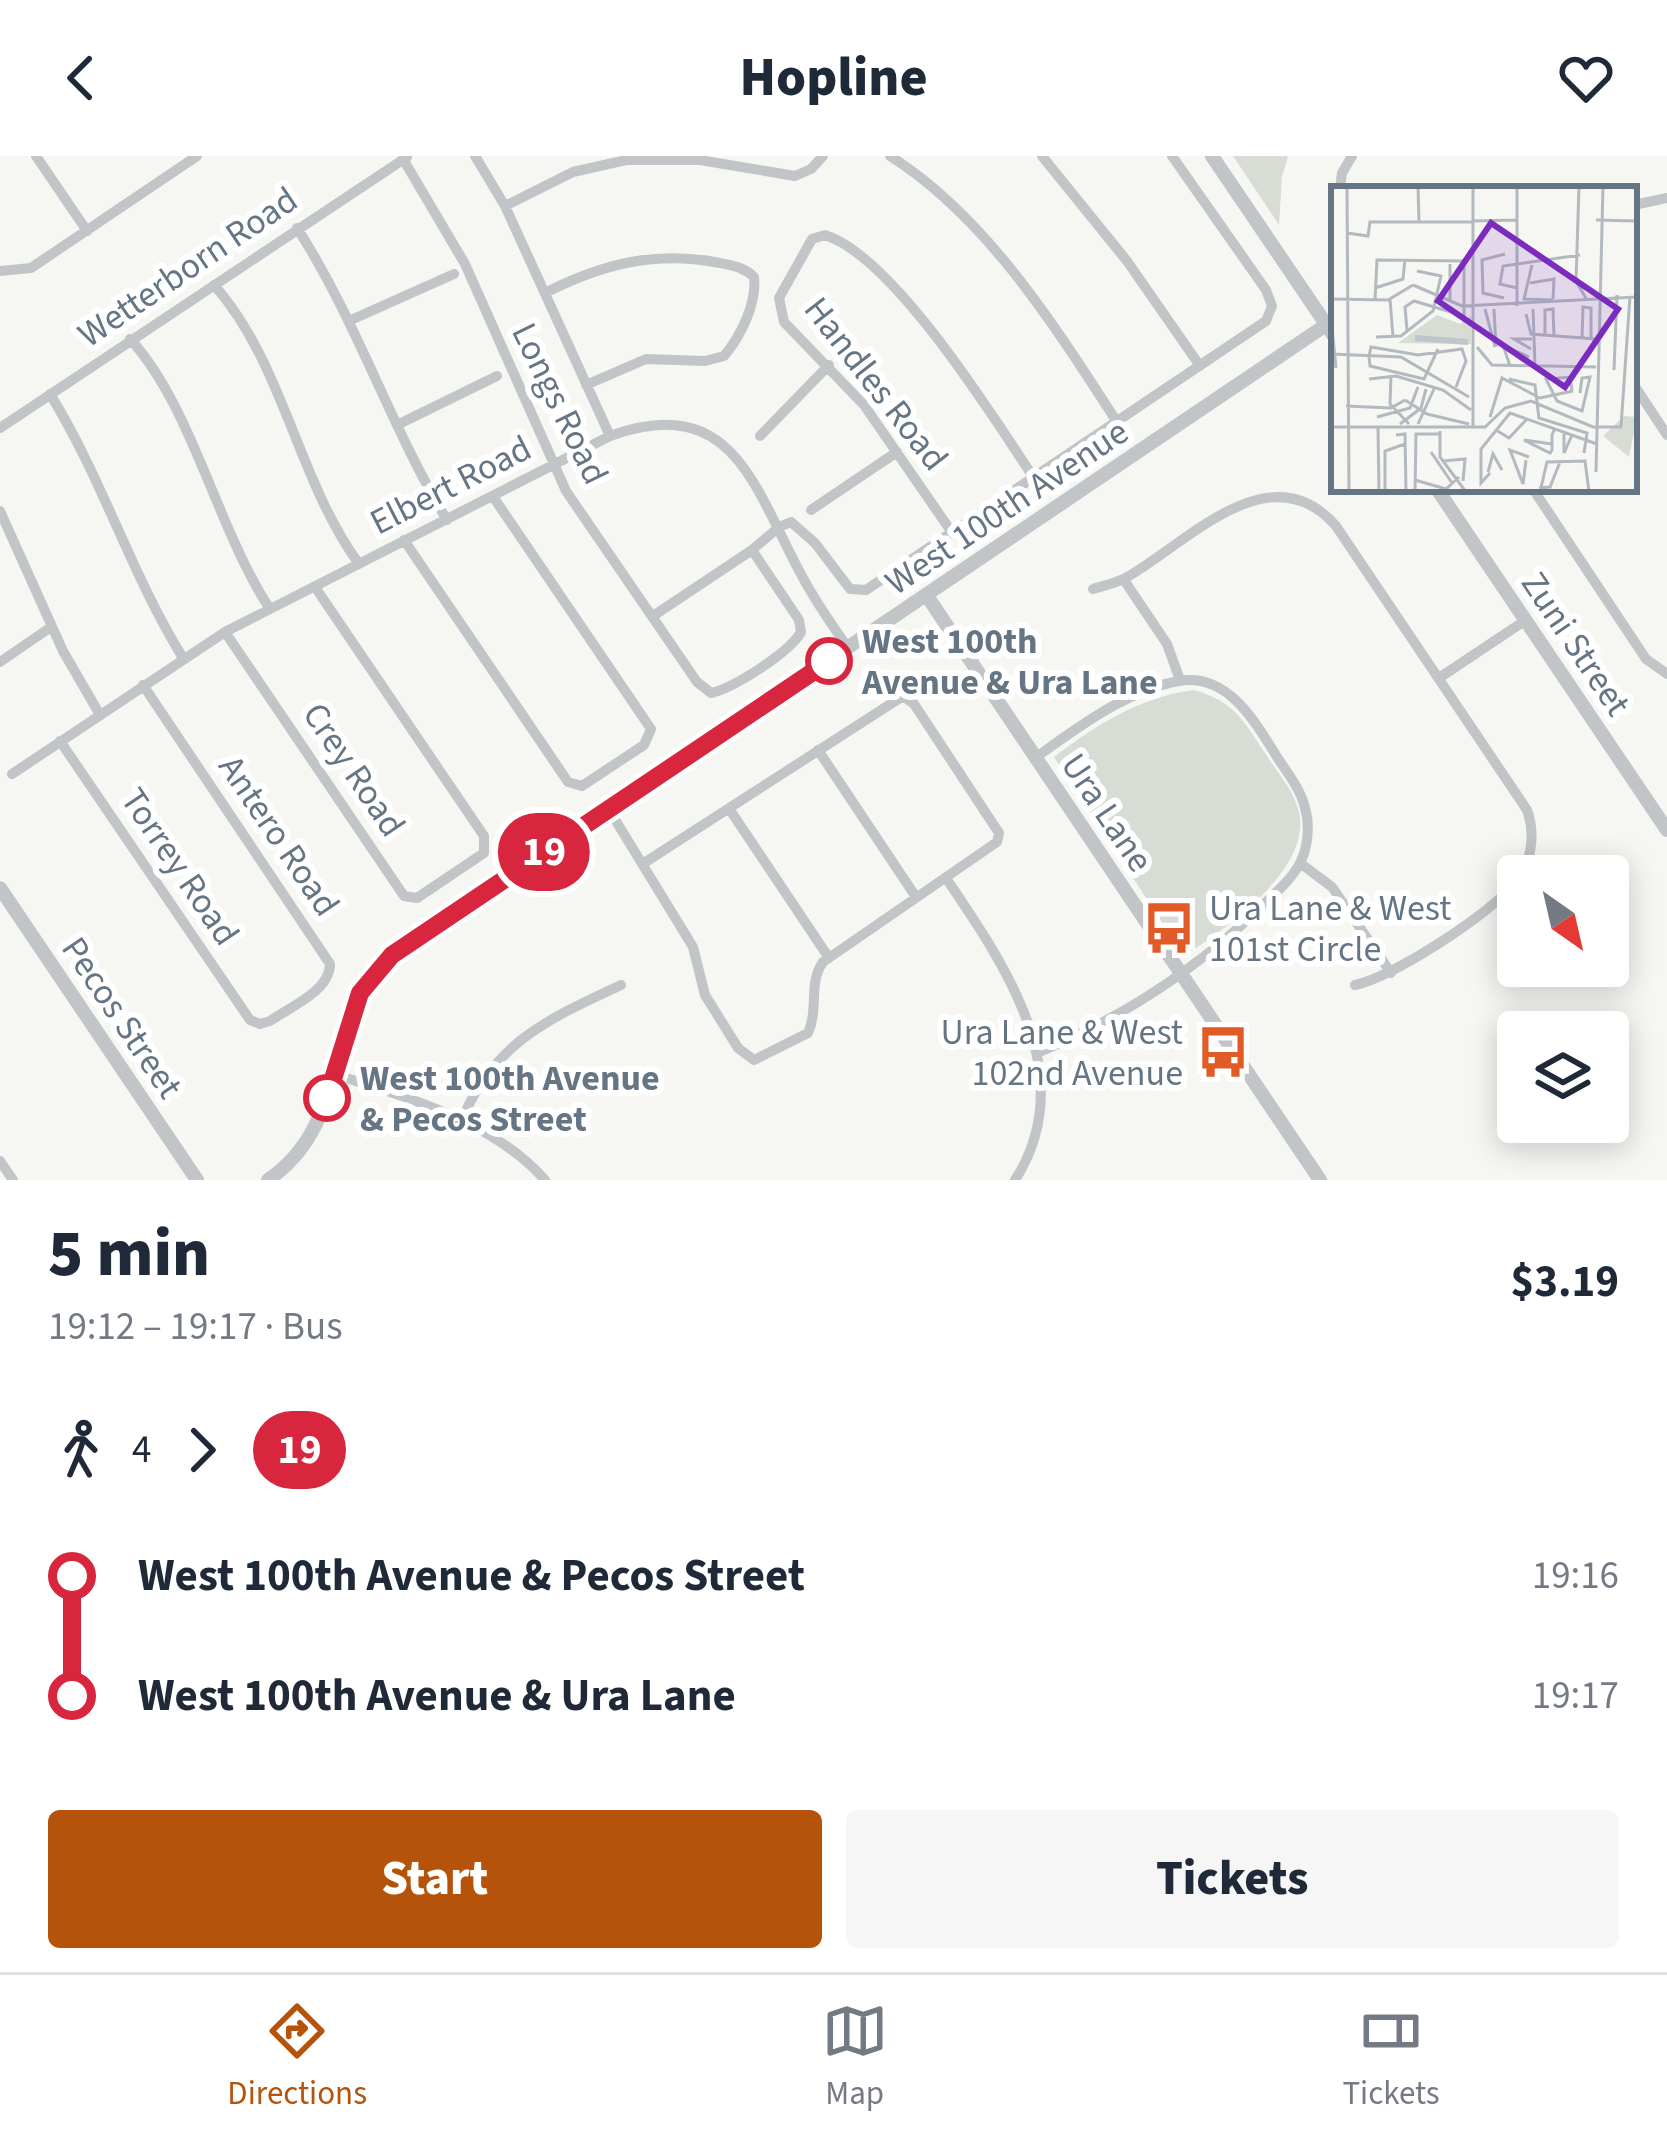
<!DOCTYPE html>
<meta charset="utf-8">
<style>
body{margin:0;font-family:"Source Sans 3",sans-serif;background:#f6f6f7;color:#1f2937;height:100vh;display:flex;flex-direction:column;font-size:45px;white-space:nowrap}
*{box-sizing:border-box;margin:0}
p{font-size:39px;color:#747a83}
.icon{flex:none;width:66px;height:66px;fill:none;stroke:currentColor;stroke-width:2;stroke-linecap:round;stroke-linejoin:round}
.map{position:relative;height:1024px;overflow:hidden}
.panel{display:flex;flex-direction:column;background:#fff;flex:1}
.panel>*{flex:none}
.badge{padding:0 24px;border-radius:39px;font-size:42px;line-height:78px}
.needle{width:78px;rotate:146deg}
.controls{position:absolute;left:1497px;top:699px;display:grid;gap:24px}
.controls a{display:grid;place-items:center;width:132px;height:132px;border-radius:12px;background:#fff;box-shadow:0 6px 30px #0003;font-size:60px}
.map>.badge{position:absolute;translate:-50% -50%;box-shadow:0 0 0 6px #fff}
.legs{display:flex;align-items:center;gap:18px;height:132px;padding:0 48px;font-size:39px}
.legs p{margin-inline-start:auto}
.headline{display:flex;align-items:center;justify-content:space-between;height:204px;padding:0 48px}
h1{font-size:66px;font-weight:800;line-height:90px}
.cta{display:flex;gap:24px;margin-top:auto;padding:24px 48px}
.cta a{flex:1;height:138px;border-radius:12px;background:#b45309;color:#fff;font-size:48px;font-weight:800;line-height:138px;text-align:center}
.cta a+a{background:#f6f6f7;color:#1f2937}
ul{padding:0 48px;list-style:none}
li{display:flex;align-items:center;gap:42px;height:120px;font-size:45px}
li i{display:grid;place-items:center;width:18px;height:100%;margin:0 15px;background:currentColor}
li i::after{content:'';width:30px;height:30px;margin:-15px;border:9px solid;border-radius:50%;background:#fff}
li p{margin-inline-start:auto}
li:first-child i{background:linear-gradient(#0000 50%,currentColor 0)}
li:last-child i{background:linear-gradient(currentColor 50%,#0000 0)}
header{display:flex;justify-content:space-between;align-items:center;height:156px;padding:0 48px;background:#fff;font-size:54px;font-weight:800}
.tabs{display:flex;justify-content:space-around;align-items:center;height:168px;border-top:3px solid #e0e1e3;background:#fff;font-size:33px;color:#747a83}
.tabs a{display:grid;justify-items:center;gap:6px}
.tabs .current{color:#b45309}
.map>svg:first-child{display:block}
.green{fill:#d7ddd4}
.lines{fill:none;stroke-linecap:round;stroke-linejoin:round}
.minor{stroke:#c1c5c8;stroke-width:10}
.tertiary{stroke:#c1c5c8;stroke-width:14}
.line-1-casing{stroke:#fff;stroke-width:27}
.line-1{stroke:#d7263d;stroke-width:18}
.stop-1-dot{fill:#fff;stroke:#d7263d;stroke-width:6}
.labels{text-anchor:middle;stroke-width:12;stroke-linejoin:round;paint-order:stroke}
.street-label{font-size:36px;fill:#657583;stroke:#fff}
.stop-label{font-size:36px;font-weight:bold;fill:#657583;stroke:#fff;text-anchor:start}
.poi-label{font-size:36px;fill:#657583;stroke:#fff;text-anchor:start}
.inset-river{fill:none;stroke:#bcc6cb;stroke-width:6}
.inset-road{fill:none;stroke:#b3babf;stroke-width:3}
.view{fill:#7b2cbf;fill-opacity:0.15;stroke:#7b2cbf;stroke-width:6}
.inset-edge{fill:none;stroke:#657583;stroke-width:6}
</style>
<header><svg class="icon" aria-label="back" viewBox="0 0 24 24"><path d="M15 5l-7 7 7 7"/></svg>Hopline<svg class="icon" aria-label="heart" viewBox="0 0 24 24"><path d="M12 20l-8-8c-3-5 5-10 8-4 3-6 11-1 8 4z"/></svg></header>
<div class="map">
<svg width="1667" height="1024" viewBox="0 0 1667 1024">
<rect width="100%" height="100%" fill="#f6f6f3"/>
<!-- green -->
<path class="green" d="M1233,0H1288L1282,21L1279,69Z
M1194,534C1236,546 1244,566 1267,600C1278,617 1294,635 1299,656C1312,713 1226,773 1184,800L1054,601C1096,569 1140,541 1194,534Z"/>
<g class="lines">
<!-- minor -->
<path class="minor" d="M36,0L87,75
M475,0L505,50L610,280
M890,0C987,61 1056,172 1117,266
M1042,0L1127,105L1200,210
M403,3L465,108L566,335L697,526L711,537C734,532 790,496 801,476L799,464L752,394
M1340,33L1342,17L1352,0
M1634,49L1667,42
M505,50L573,16L626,4H700L795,20L811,13L823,0
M297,72C357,165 390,270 447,364
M0,115L31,112L197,0
M214,129C284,208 297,323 359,408
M545,137C602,108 656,94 720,107C733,110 744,111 754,121C757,147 741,180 724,200L705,205L646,203L586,229
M351,164L454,118
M130,183C192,250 217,373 270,453
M1634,229L1667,279
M50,238C102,322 131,418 183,502
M397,269L497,220
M0,272L407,1
M760,280L829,209
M1533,333L1646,503L1667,518
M811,354L897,296
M0,355L63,495L100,559
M953,378L864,249L784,166L779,142L812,83L825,79C894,101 993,261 1034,322
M404,384L568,626L582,630L644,589L651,573L494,342
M1124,424L1167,488L1180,524
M1093,433C1105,429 1118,427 1129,420C1189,385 1271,295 1336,370L1527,654C1535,676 1532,700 1521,720
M653,460L752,394L779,371L791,366L815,387L850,433L866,434L1266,165L1272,150L1266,134L1172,0
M225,476L404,740L417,742L484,697V680L315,431
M0,506L51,471
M1439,522L1526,464
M60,585L250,864L260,868L270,865C290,851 330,835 330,808L143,529
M818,594L916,741
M1035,602C1077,572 1127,534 1179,525C1229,516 1257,569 1279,604C1289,619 1301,634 1305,652C1310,668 1308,690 1301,705C1292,724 1273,739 1259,753C1195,814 1120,863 1039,896
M12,618L225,476L610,280C735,235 755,335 802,420C815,445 832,469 848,492
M608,652L693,791L705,839L738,892L754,904L808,877C819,853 808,827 823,806L997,686L999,677L914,548L903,540L644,707
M730,654L829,802
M1300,707L1332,731L1391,817
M946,722C1005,809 1082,920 1015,1024
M1355,829C1394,821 1493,756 1518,724
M334,918C406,941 493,965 545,1024
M461,966C493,887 548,863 621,829
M0,1005L13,1024"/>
<!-- tertiary -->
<path class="tertiary" d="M1212,0L1334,180
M1437,333L1667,674
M927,440L1320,1024
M0,732L197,1024
M268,1024C353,966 320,864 392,799L1326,169"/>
</g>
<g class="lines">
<!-- line-1 casing -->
<g class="line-1-casing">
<path id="line-1" d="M327,942L360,837L392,799L829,505"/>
</g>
<!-- line-1 -->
<use href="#line-1" class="line-1"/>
</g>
<!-- icons -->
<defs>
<g id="bus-bare" transform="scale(4.14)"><path d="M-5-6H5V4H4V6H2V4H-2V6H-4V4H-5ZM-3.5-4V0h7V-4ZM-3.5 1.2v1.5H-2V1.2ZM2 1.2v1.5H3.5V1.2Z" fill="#e15b27" stroke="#fff" stroke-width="2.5" paint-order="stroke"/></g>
</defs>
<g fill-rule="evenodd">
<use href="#bus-bare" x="1169" y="772"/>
<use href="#bus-bare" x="1223" y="896"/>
</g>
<!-- markers -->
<g class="stop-1-dot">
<circle cx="829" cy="505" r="21"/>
<circle cx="327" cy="942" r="21"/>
</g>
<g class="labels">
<!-- street labels -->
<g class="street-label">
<text transform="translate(187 110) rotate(-34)" y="13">Wetterborn Road</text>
<text transform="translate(877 227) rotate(52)" y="13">Handles Road</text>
<text transform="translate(561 247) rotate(64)" y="13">Longs Road</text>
<text transform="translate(450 328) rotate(-27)" y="13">Elbert Road</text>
<text transform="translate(1006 350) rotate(-34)" y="13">West 100th Avenue</text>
<text transform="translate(1577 487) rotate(56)" y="13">Zuni Street</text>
<text transform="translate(355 613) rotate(56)" y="13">Crey Road</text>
<text transform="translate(1108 656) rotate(56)" y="13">Ura Lane</text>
<text transform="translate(280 679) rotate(56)" y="13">Antero Road</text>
<text transform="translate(181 710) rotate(56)" y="13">Torrey Road</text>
<text transform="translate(123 861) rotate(56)" y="13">Pecos Street</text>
</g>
<!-- stop labels -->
<g class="stop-label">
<text x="862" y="497">West 100th<tspan x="862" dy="41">Avenue &amp; Ura Lane</tspan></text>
<text x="360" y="934">West 100th Avenue<tspan x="360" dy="41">&amp; Pecos Street</tspan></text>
</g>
<!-- poi labels -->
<g class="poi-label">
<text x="1209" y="764">Ura Lane &amp; West<tspan x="1209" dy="41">101st Circle</tspan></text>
<text x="1183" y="888" text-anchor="end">Ura Lane &amp; West<tspan x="1183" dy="41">102nd Avenue</tspan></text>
</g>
</g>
<!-- overview -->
<g transform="translate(1331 30)">
<rect width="306" height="306" fill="#f6f6f3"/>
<path d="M106,129L129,138L140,130V158L67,157ZM293,230L306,231L298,271L272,250Z" fill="#d7ddd4"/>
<path class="inset-river" d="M84,152L137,156"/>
<path class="inset-road" d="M16,0L18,306M87,0L88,37M248,0L245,95L256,114M265,34L306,35M142,35L186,34M16,47L37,50L39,36H142M119,78V116M201,79L193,113L222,114M199,97L223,93L222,113M82,99L131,120L306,111M44,102L72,93L74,73M186,102L169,98L172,80L249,69M173,112L152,107L151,74L174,68M0,113L57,114L82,99M59,113L62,151M44,114L46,74L133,75V130L83,115L74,121L76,144M186,120V0M154,123L164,161M163,123L165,161M202,123L204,180M195,128L200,148L265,153M0,132L5,182M214,150V124L222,123L223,151M45,151L70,150L102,125L110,90L86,85M251,153L252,121L260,122V153M146,161L161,179L265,181M200,163L183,153H201M0,168L70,171L138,211M38,170L40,161L87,169L131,163L135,175L125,201M38,171L39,180L93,193L107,163M179,180L172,159L198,171M283,184L286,109M60,189L59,218L78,238M38,193L65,190L112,204L140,224M178,193L204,199L208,233M241,205L239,191L215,193L226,215L251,225L259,191L251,192L249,207M74,214L96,228L138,238M15,220L60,222L74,214M46,231L79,222L87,201M159,231L171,192L209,212L242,205M208,232L256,247L253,267M69,238L90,222L95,203M87,238L103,203M0,241H154L174,222L200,215L262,241H290L299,110M142,241V0M47,242L48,306M165,244L178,252L195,234M109,245V271L135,306M233,246V267L241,249M65,249L74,248L75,306M221,258L193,254L219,267L221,264V249L224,242M100,266L121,297M195,274L192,298L179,264L198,271M112,275L134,273L132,295M157,286L162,268L171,284M265,286L272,0M159,287L150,297V263L179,227L266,258M84,294L115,303L128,291M208,302L219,301L229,276M54,306V265L74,258M84,306L85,248H109M209,306L216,276L254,275L258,306"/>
<path class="view" d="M160,37L287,123L234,201L107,115Z"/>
<rect width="306" height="306" class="inset-edge"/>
</g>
</svg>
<div class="controls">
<a><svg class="needle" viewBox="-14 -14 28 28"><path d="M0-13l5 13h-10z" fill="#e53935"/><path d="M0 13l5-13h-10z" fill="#747a83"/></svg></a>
<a><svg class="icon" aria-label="layers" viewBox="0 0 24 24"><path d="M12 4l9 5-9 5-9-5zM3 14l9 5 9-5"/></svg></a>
</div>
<b class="badge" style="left:544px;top:696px;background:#d7263d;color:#fff">19</b>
</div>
<section class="panel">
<div class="headline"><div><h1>5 min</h1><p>19:12 – 19:17 · Bus</p></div><b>$3.19</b></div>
<div class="legs"><svg class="icon" aria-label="walk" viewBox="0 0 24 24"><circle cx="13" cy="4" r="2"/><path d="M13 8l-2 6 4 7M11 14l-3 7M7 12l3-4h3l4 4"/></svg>4<svg class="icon" aria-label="forward" viewBox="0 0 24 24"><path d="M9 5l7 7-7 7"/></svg><b class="badge" style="background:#d7263d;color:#fff">19</b></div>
<ul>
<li><i style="color:#d7263d"></i><b>West 100th Avenue &amp; Pecos Street</b><p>19:16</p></li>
<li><i style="color:#d7263d"></i><b>West 100th Avenue &amp; Ura Lane</b><p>19:17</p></li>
</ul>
<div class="cta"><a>Start</a><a>Tickets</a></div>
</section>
<nav class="tabs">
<a class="current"><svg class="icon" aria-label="directions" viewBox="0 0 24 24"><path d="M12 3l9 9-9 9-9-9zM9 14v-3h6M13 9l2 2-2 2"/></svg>Directions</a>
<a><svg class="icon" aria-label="map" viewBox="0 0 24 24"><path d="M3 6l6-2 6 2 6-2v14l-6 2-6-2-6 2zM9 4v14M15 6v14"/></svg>Map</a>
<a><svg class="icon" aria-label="tickets" viewBox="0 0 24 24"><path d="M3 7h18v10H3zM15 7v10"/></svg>Tickets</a>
</nav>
